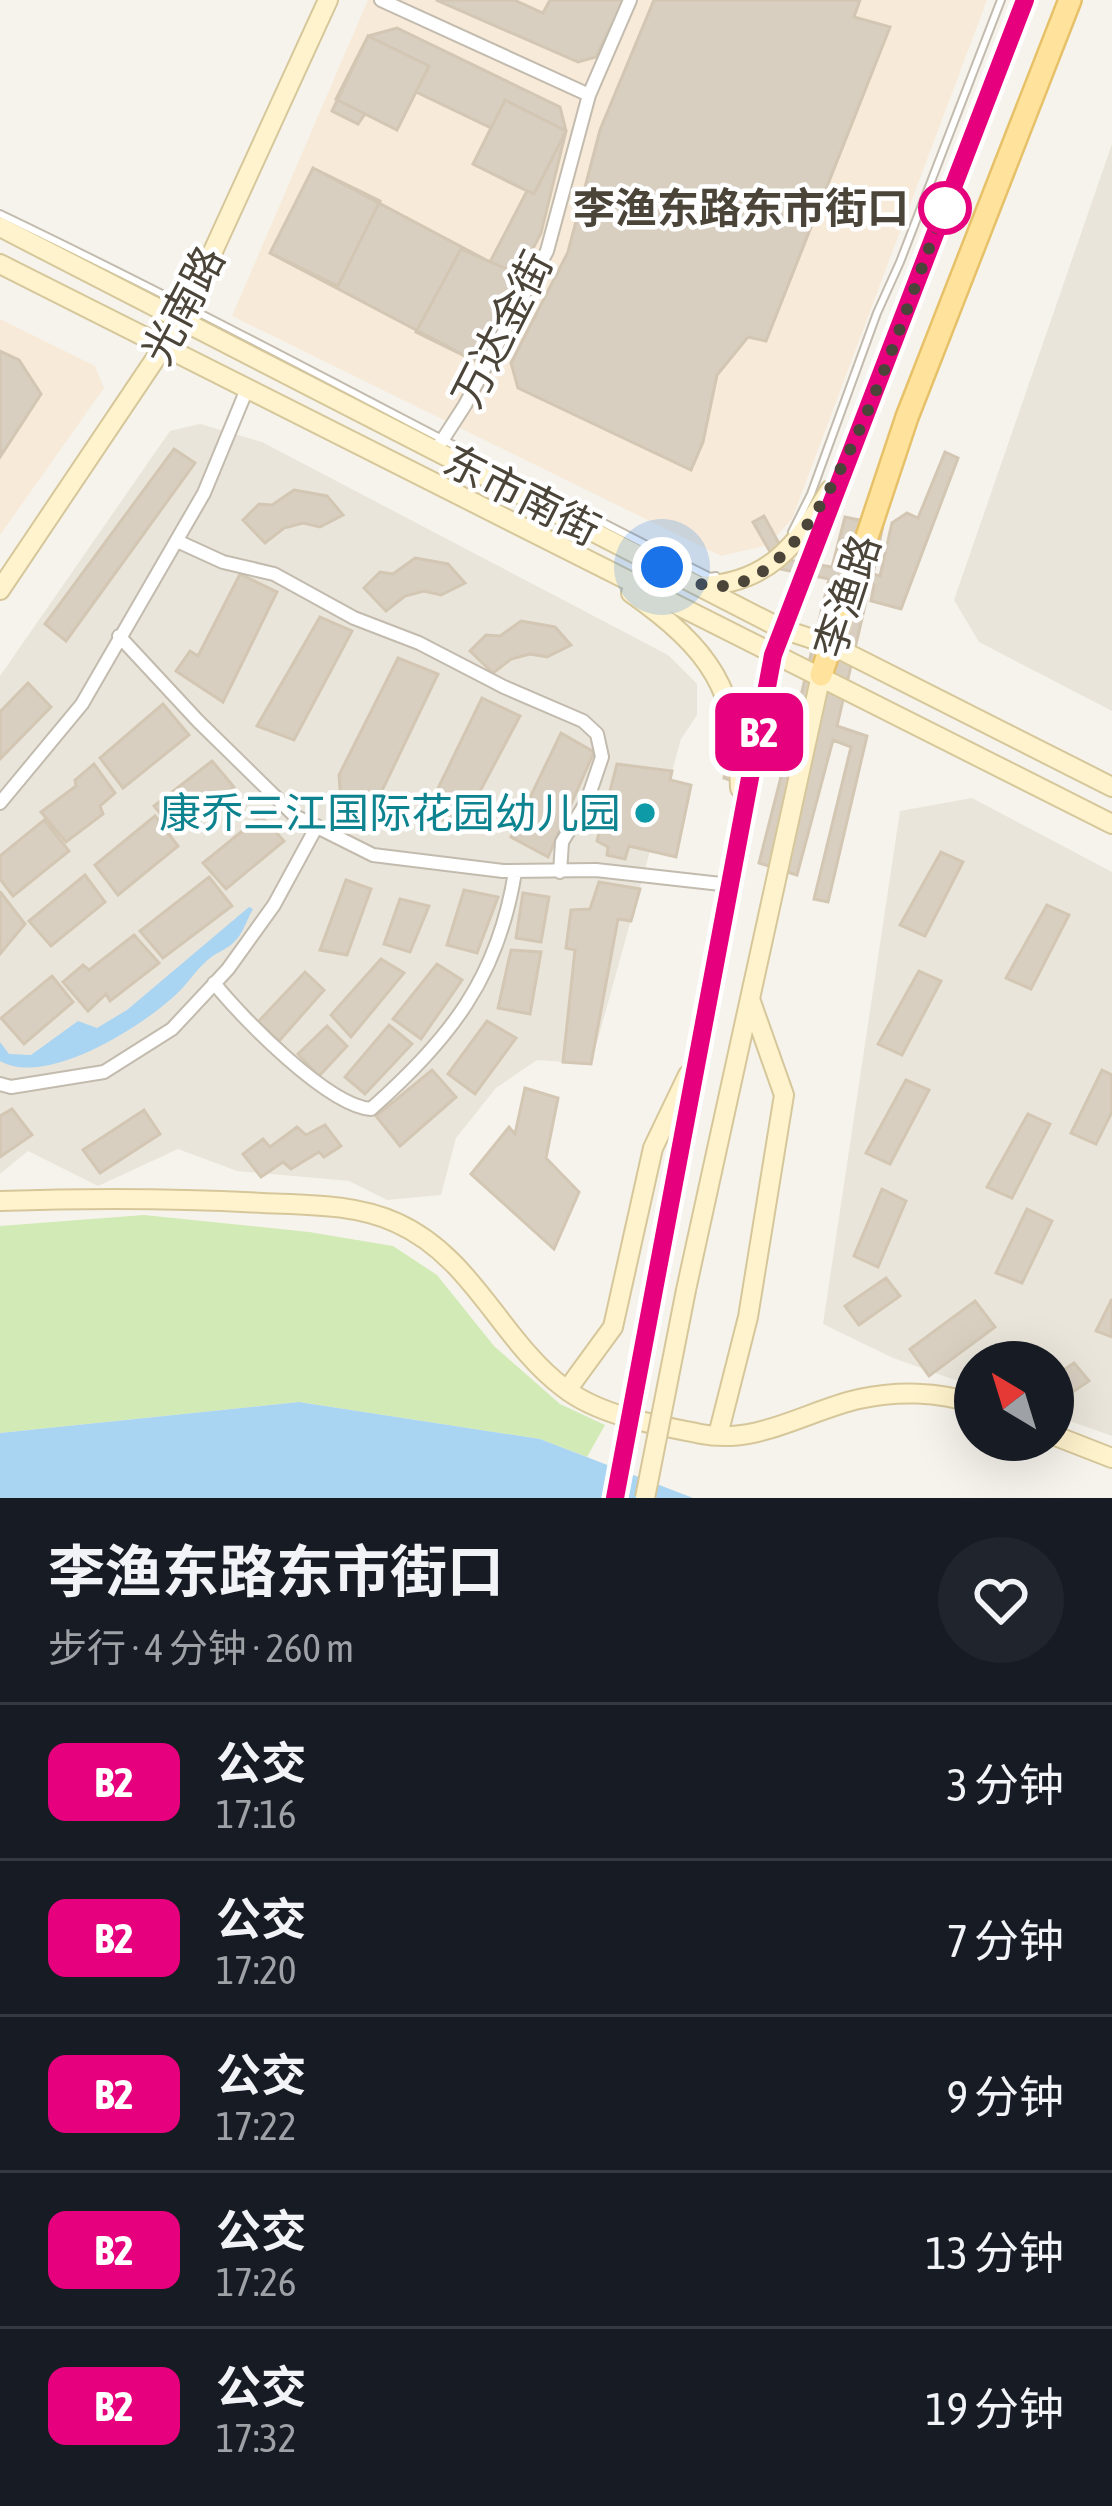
<!DOCTYPE html>
<html lang="zh">
<meta charset="utf-8">
<style>
body{margin:0;font-family:"Asap Condensed","Noto Sans SC",sans-serif;background:#20242c;color:#f1f3f6;height:100vh;display:flex;flex-direction:column;font-size:45px;white-space:nowrap}
*{box-sizing:border-box;margin:0}
p{font-size:39px;color:#9ea1a6}
.icon{flex:none;width:66px;height:66px;fill:none;stroke:currentColor;stroke-width:2;stroke-linecap:round;stroke-linejoin:round}
.map{position:relative;height:1498px;overflow:hidden}
.panel{display:flex;flex-direction:column;background:#171b24;flex:1}
.panel>*{flex:none}
.badge{padding:0 24px;border-radius:18px;font-size:42px;line-height:78px}
.needle{width:78px;rotate:322deg}
.buttons{position:absolute;left:954px;top:1341px;display:grid;gap:24px}
.buttons a{display:grid;place-items:center;width:120px;height:120px;border-radius:50%;background:#171b24;box-shadow:0 12px 48px #0002;font-size:60px}
.you{position:absolute;width:60px;height:60px;margin:-30px;border:9px solid #fff;border-radius:50%;background:#1a73e8;box-shadow:0 0 0 18px #1a73e833}
.map>.badge{position:absolute;translate:-50% -50%;box-shadow:0 0 0 6px #fff}
.round{display:grid;place-items:center;flex:none;width:126px;height:126px;border-radius:63px;background:#20242c}
.head{display:flex;align-items:center;justify-content:space-between;height:204px;padding:0 48px}
h1{font-size:57px;font-weight:700;line-height:90px}
ul{padding:0;list-style:none}
li{display:flex;align-items:center;gap:36px;height:156px;padding:0 48px;border-top:3px solid #363941}
li div{flex:1}
li b{display:block;font-size:45px}
li em{font-style:normal}
li .badge{min-width:132px;font-weight:700;text-align:center}
.map>svg:first-child{display:block}
.residential{fill:#eae5da}
.commercial{fill:#f7ead8}
.green{fill:#d2eab5}
.water{fill:#a9d4f2}
.building{fill:#d8cfc1;stroke:#d3c7b4;stroke-width:3}
.lines{fill:none;stroke-linecap:round;stroke-linejoin:round}
.lane-casing{stroke:#c2bbae;stroke-width:10}
.street-casing{stroke:#c2bbae;stroke-width:16}
.secondary-casing{stroke:#d6c79b;stroke-width:22}
.primary-casing{stroke:#e6c16a;stroke-width:26}
.lane{stroke:#fff;stroke-width:6}
.street{stroke:#fff;stroke-width:12}
.secondary{stroke:#fff3cd;stroke-width:18}
.primary{stroke:#ffe39c;stroke-width:21}
.secondary-bridge-casing{stroke:#d6c79b;stroke-width:22;stroke-linecap:butt}
.secondary-bridge{stroke:#fff3cd;stroke-width:18}
.line-casing{stroke:#fff;stroke-width:27}
.line{stroke:#e6007e;stroke-width:18}
.walk{stroke:#4b4439;stroke-width:12;stroke-dasharray:0 21.6}
.stop-dot{fill:#fff;stroke:#e6007e;stroke-width:6}
.culture-dot{fill:#0f9aa8;stroke:#fff;stroke-width:4.5}
.labels{text-anchor:middle;stroke-width:9;stroke-linejoin:round;paint-order:stroke}
.stop-label{font-size:42px;font-weight:bold;fill:#4b4439;stroke:#fff;text-anchor:end}
.street-label{font-size:42px;fill:#4b4439;stroke:#fff}
.culture-label{font-size:42px;fill:#0d838f;stroke:#fff;text-anchor:end}
</style>
<div class="map">
<svg width="1112" height="1498" viewBox="0 0 1112 1498">
<rect width="100%" height="100%" fill="#f6f3ec"/>
<!-- residential -->
<path class="residential" d="M1112,144V711L979,642L954,600Z
M200,424L262,442L668,655L697,684V715L681,739L591,1064L537,1060L496,1088L456,1138L441,1195L387,1200L349,1181L237,1171L178,1149L98,1186L28,1151L0,1174V676L170,431Z
M972,798L1112,872V1436L1053,1415V1362H975V1387L893,1358L823,1324L900,811Z"/>
<!-- commercial -->
<path class="commercial" d="M368,0H987L792,519L768,545L721,556L232,316Z
M0,319L95,366L104,388L0,535Z"/>
<!-- green -->
<path class="green" d="M144,1215L309,1232L393,1246L437,1275L494,1346L560,1404L605,1425L587,1457L540,1439L299,1402L0,1433V1226Z"/>
<!-- water -->
<path class="water" d="M249,907L253,909C247,919 243,934 234,942C228,949 217,952 210,958C195,970 186,987 171,999C137,1029 46,1087 0,1061V1042L9,1054L31,1055L78,1021L97,1028L127,1010Z
M299,1402L540,1439L693,1498H0V1433Z"/>
<!-- building -->
<path class="building" d="M436,0H514L543,13L550,0H624L596,57L578,62Z
M654,0H860L854,17L890,27L766,341L748,337L717,375L703,442L691,470L518,388L511,363L568,252L600,130Z
M397,28L560,107L566,131L541,233L475,361L270,253L313,168L490,262L527,191L473,164L491,128L416,92L397,130L365,114L358,124L332,111L368,36Z
M368,36L429,66L397,130L336,99Z
M505,100L566,131L534,194L473,164Z
M313,168L380,201L338,286L270,253Z
M461,249L518,274L475,361L416,332Z
M0,351L19,360L41,394L0,457Z
M0,351L19,360L41,394L4,451L0,449Z
M174,449L195,463L66,641L45,624Z
M945,452L958,458L901,609L871,601L874,585L870,584L837,726L867,736L828,902L814,899L851,747L833,740L797,875L759,863L794,726L753,714L735,782L724,778L742,699L797,712L829,579L780,569L753,522L764,516L788,560L832,567L845,517L883,525L873,574L880,576L892,523L907,513L918,518Z
M294,490L327,496L343,515L320,527L303,523L284,528L265,543L243,520L259,504L272,505Z
M415,558L448,564L465,583L441,595L424,591L405,596L386,611L364,588L380,572L393,574Z
M240,574L277,592L223,702L176,671L190,651L198,656Z
M320,617L352,631L294,740L257,726Z
M521,621L555,627L571,645L547,657L530,654L511,659L493,673L470,651L486,635L500,636Z
M398,658L438,674L378,799L341,803L339,775Z
M28,683L51,707L0,759V712Z
M482,698L520,716L462,825L425,815Z
M163,704L189,735L123,788L100,758Z
M561,733L594,752L548,857L511,837Z
M212,761L234,787L176,832L154,806Z
M94,764L115,793L100,806L103,814L66,842L41,812L76,786L75,780Z
M617,764L672,771L670,780L691,785L676,857L629,846L625,859L607,855L608,847L597,841Z
M155,816L178,846L118,895L95,865Z
M261,816L284,841L226,889L203,863Z
M44,820L69,851L13,896L0,879V856Z
M941,852L963,862L925,936L900,925Z
M85,875L105,902L51,946L29,921Z
M209,877L232,906L163,958L140,931Z
M346,880L371,889L347,955L320,950Z
M599,882L640,889L631,921L618,919L591,1064L563,1062L575,950L566,948L571,910L590,909Z
M464,890L498,897L477,953L447,945Z
M1,893L25,924L0,954V895Z
M523,893L549,897L541,942L516,938Z
M400,899L429,906L410,952L384,944Z
M1047,905L1069,915L1031,989L1006,978Z
M134,935L159,963L110,1001L106,994L88,1011L63,982L83,965L89,970Z
M511,950L541,952L530,1014L498,1008Z
M381,959L404,973L351,1037L331,1015Z
M437,964L462,980L421,1039L393,1019Z
M919,971L941,981L902,1055L878,1044Z
M305,972L324,990L279,1041L258,1022Z
M52,976L73,1002L24,1044L1,1018Z
M487,1021L516,1038L475,1094L448,1074Z
M389,1025L412,1044L365,1094L345,1077Z
M327,1026L347,1046L319,1076L298,1054Z
M432,1070L456,1097L400,1146L376,1116Z
M1102,1070L1112,1075V1112L1096,1144L1071,1133Z
M906,1080L929,1090L890,1164L866,1153Z
M525,1088L558,1098L546,1158L579,1192L554,1249L471,1174L509,1127L515,1134Z
M12,1109L32,1135L0,1157V1116Z
M144,1110L160,1134L100,1173L83,1150Z
M1028,1114L1050,1124L1012,1198L987,1187Z
M325,1125L341,1146L324,1157L319,1152L291,1169L283,1162L261,1177L243,1154L263,1139L270,1147L297,1127L306,1135Z
M882,1189L906,1201L878,1267L854,1256Z
M1027,1209L1052,1221L1022,1283L996,1273Z
M886,1278L900,1296L859,1325L845,1306Z
M1112,1299V1337L1096,1331Z
M975,1301L995,1327L929,1376L910,1349Z
M1074,1363L1089,1381L1053,1405V1377Z"/>
<g class="lines">
<!-- lane casing -->
<g class="lane-casing">
<path id="lane" d="M0,214C240,329 472,458 710,577L716,576
M792,532L811,494L877,313L900,262L1001,0"/>
</g>
<!-- street casing -->
<g class="street-casing">
<path id="street" d="M381,0L589,95
M436,450L465,405L547,251L589,95L630,0
M177,541L223,562L274,574L354,618L419,643L504,687L583,721L597,734L602,757L587,801L562,842L560,872
M119,636L198,721L295,816L373,855L503,871L596,870L730,885
M0,803L82,704L204,493L247,389
M214,983C242,1018 328,1106 371,1109C450,1038 498,979 515,872
M0,1084L11,1087L104,1072L172,1029L228,969L274,905L317,826"/>
</g>
<!-- secondary casing -->
<g class="secondary-casing">
<path id="secondary" d="M0,227L782,629L831,645L1112,787
M0,264L1112,824
M701,586C769,583 797,545 830,490
M0,590L182,319L328,0
M631,593C711,650 737,688 740,788
M0,1201C88,1198 175,1198 263,1203C308,1205 356,1204 397,1223C473,1257 501,1341 564,1388C600,1416 657,1425 701,1434C758,1445 806,1411 859,1399C896,1391 938,1391 975,1404
M658,1281L773,655
M686,1290L821,675
M567,1390L613,1327L653,1148L688,1075
M718,1435L748,1317L784,1095L750,999
M1053,1435L1112,1458"/>
</g>
<!-- primary casing -->
<g class="primary-casing">
<path id="primary" d="M773,655L1025,0
M821,675L907,417L1070,0"/>
</g>
<!-- lane -->
<use href="#lane" class="lane"/>
<!-- street -->
<use href="#street" class="street"/>
<!-- secondary -->
<use href="#secondary" class="secondary"/>
<!-- primary -->
<use href="#primary" class="primary"/>
<!-- secondary-bridge casing -->
<g class="secondary-bridge-casing">
<path id="secondary-bridge" d="M615,1498L658,1281
M645,1498L686,1290"/>
</g>
<!-- secondary-bridge -->
<use href="#secondary-bridge" class="secondary-bridge"/>
</g>
<g class="lines">
<!-- line casing -->
<g class="line-casing">
<path id="line" d="M615,1498L773,655L1025,0"/>
</g>
<!-- line -->
<use href="#line" class="line"/>
<!-- walk -->
<path class="walk" d="M662,567C685,579 704,590 731,585C836,566 906,296 945,208"/>
</g>
<!-- markers -->
<circle class="stop-dot" cx="945" cy="208" r="24"/>
<circle class="culture-dot" cx="645" cy="813" r="12"/>
<g class="labels">
<!-- stop labels -->
<g class="stop-label">
<text x="909" y="223">李渔东路东市街口</text>
</g>
<!-- street labels -->
<g class="street-label">
<text transform="translate(183 305) rotate(-62)" y="15">光南路</text>
<text transform="translate(502 329) rotate(-63)" y="15">万达金街</text>
<text transform="translate(522 495) rotate(27)" y="15">东市南街</text>
<text transform="translate(847 596) rotate(-72)" y="15">李渔路</text>
</g>
<!-- culture labels -->
<g class="culture-label">
<text x="621" y="828">康乔三江国际花园幼儿园</text>
</g>
</g>
</svg>
<div class="buttons">
<a><svg class="needle" viewBox="-14 -14 28 28"><path d="M0-13l5 13h-10z" fill="#e53935"/><path d="M0 13l5-13h-10z" fill="#9ea1a6"/></svg></a>
</div>
<div class="you" style="left:662px;top:567px"></div>
<b class="badge" style="left:759px;top:732px;background:#e6007e;color:#fff">B2</b>
</div>
<section class="panel">
<div class="head"><div><h1>李渔东路东市街口</h1><p>步行 · 4 分钟 · 260 m</p></div><a class="round"><svg class="icon" aria-label="heart" viewBox="0 0 24 24"><path d="M12 20l-8-8c-3-5 5-10 8-4 3-6 11-1 8 4z"/></svg></a></div>
<ul>
<li><span class="badge" style="background:#e6007e;color:#fff">B2</span><div><b>公交</b><p>17:16</p></div><em>3 分钟</em></li>
<li><span class="badge" style="background:#e6007e;color:#fff">B2</span><div><b>公交</b><p>17:20</p></div><em>7 分钟</em></li>
<li><span class="badge" style="background:#e6007e;color:#fff">B2</span><div><b>公交</b><p>17:22</p></div><em>9 分钟</em></li>
<li><span class="badge" style="background:#e6007e;color:#fff">B2</span><div><b>公交</b><p>17:26</p></div><em>13 分钟</em></li>
<li><span class="badge" style="background:#e6007e;color:#fff">B2</span><div><b>公交</b><p>17:32</p></div><em>19 分钟</em></li>
</ul>
</section>
